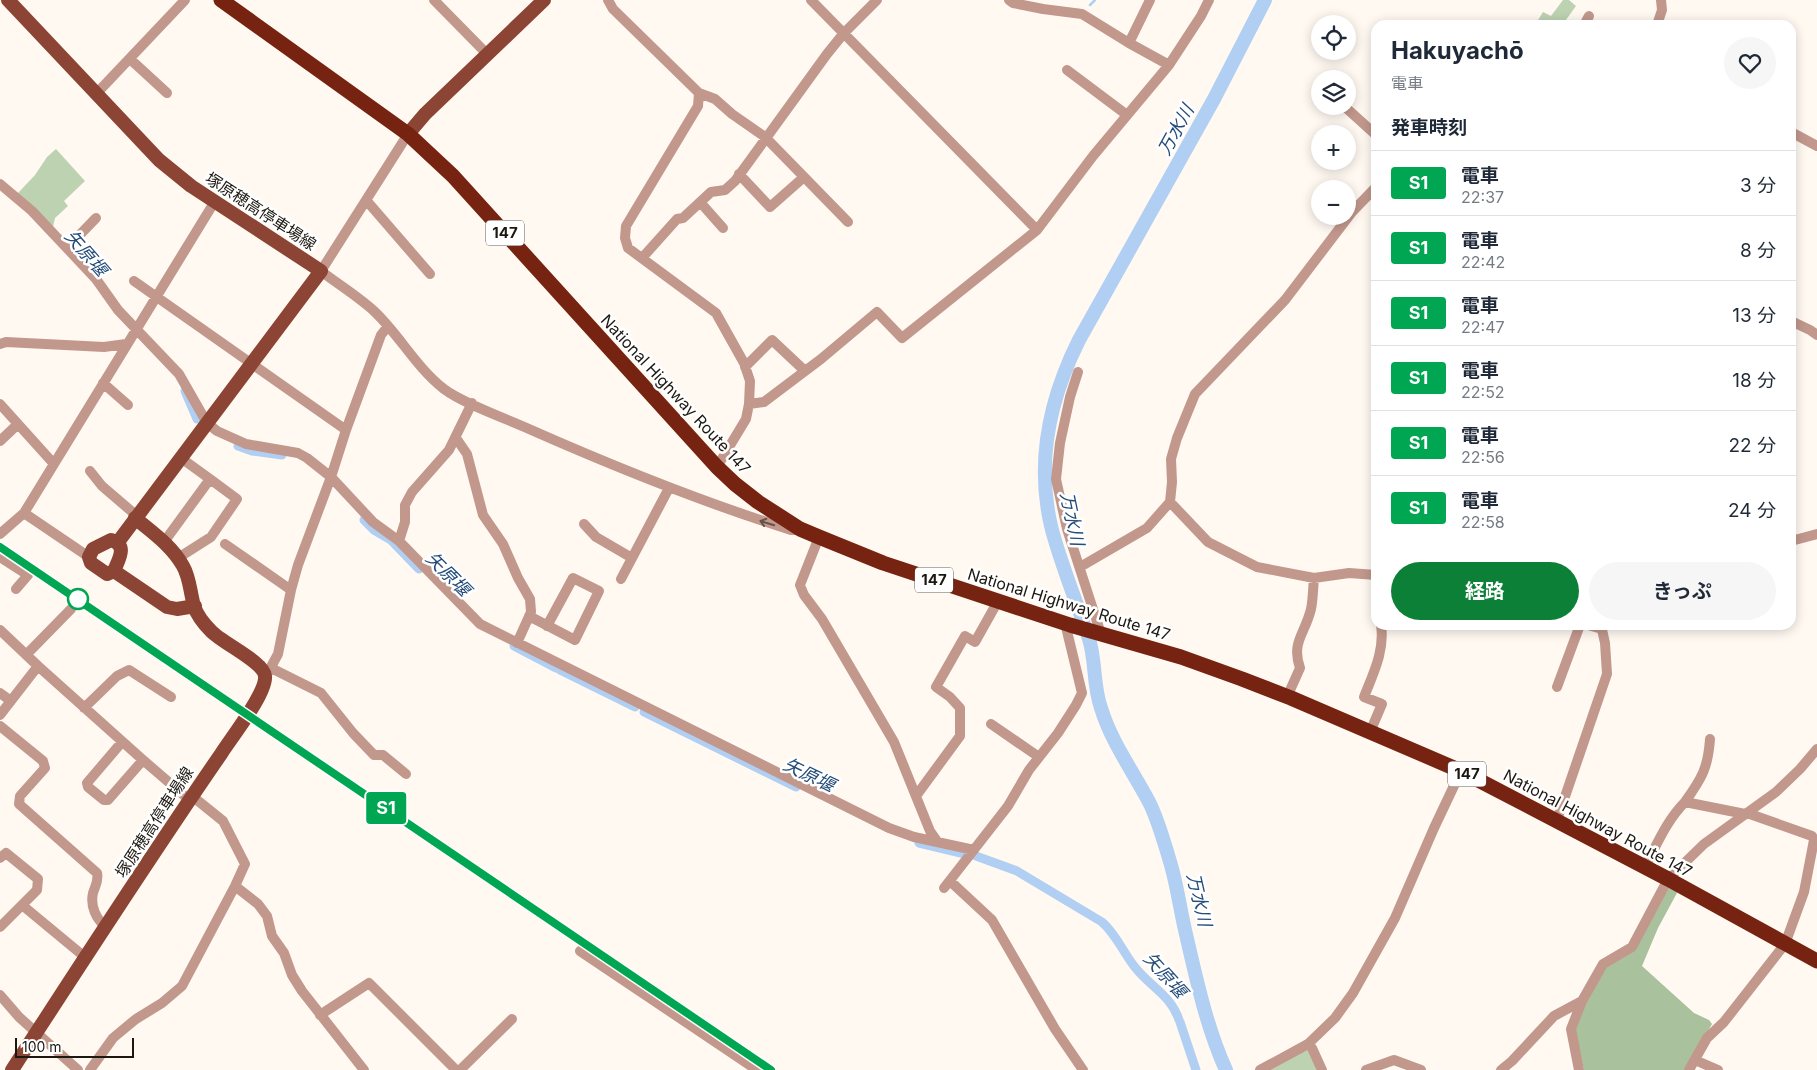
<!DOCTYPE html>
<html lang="ja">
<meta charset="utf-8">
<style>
body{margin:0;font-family:Inter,"Noto Sans JP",sans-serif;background:#f6f6f7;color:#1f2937;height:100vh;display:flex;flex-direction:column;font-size:19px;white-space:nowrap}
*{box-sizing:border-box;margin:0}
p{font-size:16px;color:#747a83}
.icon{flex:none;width:28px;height:28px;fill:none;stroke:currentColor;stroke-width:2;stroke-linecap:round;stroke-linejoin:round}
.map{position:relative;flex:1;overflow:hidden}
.details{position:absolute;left:1371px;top:20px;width:425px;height:610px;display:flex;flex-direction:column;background:#fff;border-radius:15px;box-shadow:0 2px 12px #0003}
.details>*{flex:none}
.badge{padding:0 10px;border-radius:4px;font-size:18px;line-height:32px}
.tools{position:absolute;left:1311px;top:15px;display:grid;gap:10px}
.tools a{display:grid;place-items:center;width:45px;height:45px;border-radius:50%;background:#fff;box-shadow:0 2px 12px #0003;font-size:25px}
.scale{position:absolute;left:15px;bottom:12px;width:119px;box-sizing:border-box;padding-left:5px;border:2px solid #1c1811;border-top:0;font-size:14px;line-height:18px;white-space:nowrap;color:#1c1811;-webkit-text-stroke:4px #fff;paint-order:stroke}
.map>.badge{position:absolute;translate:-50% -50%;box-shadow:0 0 0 2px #fff}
h2{padding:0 20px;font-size:19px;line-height:45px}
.round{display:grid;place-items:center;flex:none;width:52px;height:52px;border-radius:26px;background:#f6f6f7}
.headline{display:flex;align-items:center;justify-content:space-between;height:85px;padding:0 20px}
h1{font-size:24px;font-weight:700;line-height:38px}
.cta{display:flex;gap:10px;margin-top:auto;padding:10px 20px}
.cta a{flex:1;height:58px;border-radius:30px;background:#0c8037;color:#fff;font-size:20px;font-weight:700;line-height:58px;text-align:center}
.cta a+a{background:#f6f6f7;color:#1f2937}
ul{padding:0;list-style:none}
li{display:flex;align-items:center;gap:15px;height:65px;padding:0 20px;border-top:1px solid #e0e1e3}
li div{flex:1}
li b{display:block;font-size:19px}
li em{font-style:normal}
li .badge{min-width:55px;font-weight:700;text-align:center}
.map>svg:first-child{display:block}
.green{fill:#bcd2b1}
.forest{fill:#a9c19c}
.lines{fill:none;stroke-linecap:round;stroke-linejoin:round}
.stream{stroke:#b0cff2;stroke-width:2.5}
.canal{stroke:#b0cff2;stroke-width:9}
.river{stroke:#b0cff2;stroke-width:14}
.minor{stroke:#c2988d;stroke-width:10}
.major{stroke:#8c4534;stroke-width:14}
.highway{stroke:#762411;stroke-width:15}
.rail-casing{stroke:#36322b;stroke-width:4.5}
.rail{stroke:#fff;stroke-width:2.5;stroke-dasharray:8;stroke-linecap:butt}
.oneway{stroke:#675249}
.line-casing{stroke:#fff;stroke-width:11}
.line{stroke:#00a651;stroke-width:8}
.stop-dot{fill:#fff;stroke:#00a651;stroke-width:2.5}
.labels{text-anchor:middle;stroke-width:5;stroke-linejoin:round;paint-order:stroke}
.shield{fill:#fff;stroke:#605d58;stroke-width:1}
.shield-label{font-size:15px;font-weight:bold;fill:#1c1811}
.street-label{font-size:16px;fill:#1c1811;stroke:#fff}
.water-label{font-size:18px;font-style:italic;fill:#234c79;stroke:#fff}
</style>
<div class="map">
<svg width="1817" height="1070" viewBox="0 0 1817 1070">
<rect width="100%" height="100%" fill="#fff9f2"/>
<!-- green -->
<path class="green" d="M1563,0H1569L1576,6L1563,24L1564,25H1535L1543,12L1551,16Z
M56,149L85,181L64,201L68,206L55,218L53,227L18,193L35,175L47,157Z
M1309,1049L1319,1070H1267Z"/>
<!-- forest -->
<path class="forest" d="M1668,886L1678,891L1658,928L1642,966L1694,1013L1709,1020L1712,1024L1685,1070H1584L1575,1029L1585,1002L1606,966L1635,948Z"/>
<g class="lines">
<!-- stream -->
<path class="stream" d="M1090,5L1095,0"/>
<!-- canal -->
<path class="canal" d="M185,391L197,419
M238,446L252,451L282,455
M364,520L374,530L391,540L419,569
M514,646L556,668
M560,670L635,707
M644,712L796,787
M919,843L965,854
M976,856L1017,871L1102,922C1116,934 1123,952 1134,966C1149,986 1171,995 1179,1020
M1180,1022L1196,1070"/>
<!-- river -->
<path class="river" d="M1226,1070C1206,1026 1196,977 1185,930C1180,908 1177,886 1171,865C1166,848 1157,816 1148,800C1132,770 1111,741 1101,708C1093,686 1096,661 1089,639C1077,603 1062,567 1052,530C1035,463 1049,400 1079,340L1214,99L1265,0"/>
<!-- minor -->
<path class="minor" d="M434,0L487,54
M608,0L613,9L699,93L715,99L732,114L765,137L848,222
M811,0L1037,230
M1009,0L1013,3L1043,9L1082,14L1129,43L1169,65
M1584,25L1589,16
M1657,25L1662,10L1661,0
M1129,43L1150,0
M130,59L167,93
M1067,70L1127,115
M699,93L698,106L626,226L625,238L628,248L716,313L744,363L750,381L749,404L746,419L717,467
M96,94L185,0
M1344,106L1376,135
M1791,132L1817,146
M408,134L321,271C339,285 359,297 375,312C400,336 416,367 444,389C464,404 505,418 529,429C615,467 702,502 791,530H797
M739,174L770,207L804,177
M0,184L32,211L96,279L118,310L179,374L207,423L217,431L246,444L298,453L307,458L331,477L373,522L399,541L480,624L889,828L914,837L974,850
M366,200L430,274
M700,202L723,228
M67,248L96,218
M642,258L677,219L683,218L711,192L725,190L735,181L827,54L844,33L877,0
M134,281L346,430
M1791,321L1810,330L1817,335
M0,344L6,342L104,347L126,344
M745,367L772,340L805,371
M1078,372L1070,397L1060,443L1056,479L1067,529L1101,634
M103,383L128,405
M0,404L54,464
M749,404L764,402L821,359L877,312L902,338L1037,230L1093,156L1169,65L1201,16L1209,0
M456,438L467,454L483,515L503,544L518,578L530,599L531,612L517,643
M0,441L18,424
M90,471L102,486L137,516
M1170,502L1208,542L1257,567L1314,578L1349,573L1376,575
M24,513L89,557
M584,524L596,537L632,558
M0,534L24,513L215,201
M819,537L800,585L804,595L822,619L894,742L930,831L937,841
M399,541L405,522V505L412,492L449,450L472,403
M1791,541L1817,534
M164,542L210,479L181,458
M225,544L291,590
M0,557L28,575L16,589
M178,558L211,537L237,499L210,479
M1080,567L1147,528L1170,502L1172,482L1171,459L1177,438L1195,394L1285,300L1352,212L1376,187
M621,579L669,488
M529,616L575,640L599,591L573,578L547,626
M1588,625L1602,629
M0,630L38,666L143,760L186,797L197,800L223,821L245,864L235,886L182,986L162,1003L136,1019L113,1038L90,1070
M26,655L71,609
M271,668L321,693L353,733L374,755H383L406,774
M265,678L278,654L291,590L298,565L331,477L346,430L381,335L388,326
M1557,687L1580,625
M0,693L11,701
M1287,697L1300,668C1291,642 1305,634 1311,609C1313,600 1313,588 1314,578
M84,708L117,676L129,670L171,697
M0,715L38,666
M991,724L1039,757
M0,726L43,761L45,768L20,796L19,804L97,873C99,881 95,886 93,893C90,906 96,919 106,927
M1370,732L1382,704L1364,697C1373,674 1385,651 1381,625
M1710,739C1708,768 1702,778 1685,802L1745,814
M122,742L87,783L88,787L104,800H108L143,760
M916,796L960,736V708L950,697L936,687L965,636L975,642L998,601
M1557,820L1607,674L1605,643L1601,625
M0,858L6,853L38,879L37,890L0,927
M1645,867C1657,844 1667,820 1685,802
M950,881L992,920L1055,1029L1083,1070
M235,886L258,904L267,916L272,936L284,953L292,975L302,991L364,1070
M944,888L1008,806L1029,770L1058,733L1076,705L1082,693L1065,623
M22,905L86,958
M580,951L757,1070
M0,995L19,1017L78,1070
M320,1015L369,983L456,1070
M1308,1044L1312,1048L1322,1070
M1695,1060L1718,1070
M460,1070L512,1019
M1260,1070L1308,1044L1335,1018L1353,993L1395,918L1434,828L1461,771
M1366,1070L1394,1060L1421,1070
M1501,1070L1512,1061L1554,1016L1582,1001
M1579,1070L1571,1029L1582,1001L1603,964L1632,947L1668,879L1704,844L1776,792L1800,769L1817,749
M1689,1070L1707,1038L1724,1022L1785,944L1804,892L1814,840L1812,836L1747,813"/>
<!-- major -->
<path class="major" d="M8,0L159,160L191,186L321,271L118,542
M408,134L425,114L544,0
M111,540C128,545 119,559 114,571L107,574L91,563L89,557L93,549Z
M114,571L167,607L177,609L195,606
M12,1070C81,964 149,858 221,754C231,738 267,693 265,676C264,662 222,643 211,631C204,624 197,615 194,606C190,592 190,578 183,566C172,546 152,532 135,518"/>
<!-- highway -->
<path class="highway" d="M221,0L408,134L453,176L717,467L735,484L758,502L800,529L819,537L883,563L1070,625L1181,657L1242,679L1291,698L1461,771L1668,879L1817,961"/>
<!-- rail casing -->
<g class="rail-casing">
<path id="rail" d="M0,547L771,1070"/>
</g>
<!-- rail -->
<use href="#rail" class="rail"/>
</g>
<!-- one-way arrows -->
<defs><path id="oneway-shaft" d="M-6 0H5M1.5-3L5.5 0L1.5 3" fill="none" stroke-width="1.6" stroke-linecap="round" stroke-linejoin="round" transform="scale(1.25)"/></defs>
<use class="oneway" href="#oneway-shaft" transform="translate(767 523) rotate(-163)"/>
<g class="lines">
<!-- line casing -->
<g class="line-casing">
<path id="line" d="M0,547L771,1070"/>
</g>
<!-- line -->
<use href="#line" class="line"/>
</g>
<!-- markers -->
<circle class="stop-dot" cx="78" cy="599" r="10"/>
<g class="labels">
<!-- shield labels -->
<g class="shield">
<rect x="486" y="220.5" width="38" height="25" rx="4"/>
<rect x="915" y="567.5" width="38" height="25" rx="4"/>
<rect x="1448" y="761.5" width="38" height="25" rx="4"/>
</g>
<g class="shield-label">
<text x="505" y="238">147</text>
<text x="934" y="585">147</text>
<text x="1467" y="779">147</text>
</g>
<!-- street labels -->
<g class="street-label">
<text transform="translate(261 211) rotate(33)" y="6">塚原穂高停車場線</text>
<text transform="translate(676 394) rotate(47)" y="6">National Highway Route 147</text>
<text transform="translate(1069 604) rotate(17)" y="6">National Highway Route 147</text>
<text transform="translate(154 822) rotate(-57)" y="6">塚原穂高停車場線</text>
<text transform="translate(1598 823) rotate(28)" y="6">National Highway Route 147</text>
</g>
<!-- water labels -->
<g class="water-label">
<text transform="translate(1176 130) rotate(-61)" y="6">万水川</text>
<text transform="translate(86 253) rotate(49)" y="6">矢原堰</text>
<text transform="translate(1072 519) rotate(78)" y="6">万水川</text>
<text transform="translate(448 574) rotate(45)" y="6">矢原堰</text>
<text transform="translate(809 775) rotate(26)" y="6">矢原堰</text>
<text transform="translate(1199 900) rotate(77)" y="6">万水川</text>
<text transform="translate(1165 975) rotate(48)" y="6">矢原堰</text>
</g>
</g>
</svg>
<div class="tools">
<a><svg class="icon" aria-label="locate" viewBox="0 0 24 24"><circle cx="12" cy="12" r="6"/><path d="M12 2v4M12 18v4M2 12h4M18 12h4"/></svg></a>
<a><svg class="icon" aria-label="layers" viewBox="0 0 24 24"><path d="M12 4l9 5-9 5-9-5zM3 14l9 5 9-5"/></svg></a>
<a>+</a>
<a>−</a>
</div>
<div class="scale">100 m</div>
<b class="badge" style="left:386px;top:808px;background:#00a651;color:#fff">S1</b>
<section class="details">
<div class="headline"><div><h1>Hakuyachō</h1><p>電車</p></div><a class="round"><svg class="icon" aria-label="heart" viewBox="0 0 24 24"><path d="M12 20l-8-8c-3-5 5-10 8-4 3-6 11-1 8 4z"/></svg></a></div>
<h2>発車時刻</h2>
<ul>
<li><span class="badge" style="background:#00a651;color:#fff">S1</span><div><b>電車</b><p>22:37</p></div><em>3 分</em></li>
<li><span class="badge" style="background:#00a651;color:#fff">S1</span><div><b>電車</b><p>22:42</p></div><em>8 分</em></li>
<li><span class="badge" style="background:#00a651;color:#fff">S1</span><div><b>電車</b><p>22:47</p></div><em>13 分</em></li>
<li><span class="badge" style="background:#00a651;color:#fff">S1</span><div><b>電車</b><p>22:52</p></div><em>18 分</em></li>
<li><span class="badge" style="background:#00a651;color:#fff">S1</span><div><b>電車</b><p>22:56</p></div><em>22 分</em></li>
<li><span class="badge" style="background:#00a651;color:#fff">S1</span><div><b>電車</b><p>22:58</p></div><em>24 分</em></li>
</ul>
<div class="cta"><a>経路</a><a>きっぷ</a></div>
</section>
</div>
